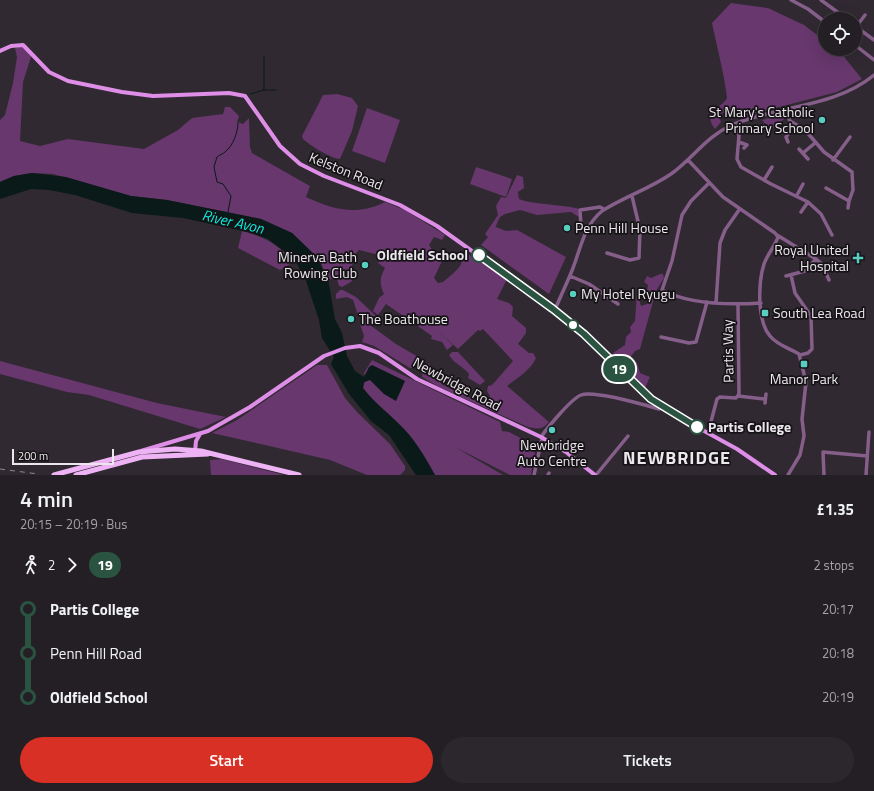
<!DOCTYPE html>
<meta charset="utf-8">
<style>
body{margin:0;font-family:"Titillium Web",sans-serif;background:#2c272d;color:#f1f3f6;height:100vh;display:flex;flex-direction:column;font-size:15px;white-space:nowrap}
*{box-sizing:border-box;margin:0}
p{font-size:13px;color:#a3a2a7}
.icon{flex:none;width:22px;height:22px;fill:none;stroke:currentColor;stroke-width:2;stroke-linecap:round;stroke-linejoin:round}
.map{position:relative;height:475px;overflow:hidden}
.sheet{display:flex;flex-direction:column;background:#241f25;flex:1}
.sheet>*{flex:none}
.badge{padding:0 8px;border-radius:13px;font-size:14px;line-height:26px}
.controls{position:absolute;left:818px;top:12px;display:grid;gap:8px}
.controls a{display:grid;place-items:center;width:44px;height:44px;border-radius:50%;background:#241f25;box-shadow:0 4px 16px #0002,0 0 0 1px #413d42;font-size:20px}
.scale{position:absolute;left:12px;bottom:10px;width:102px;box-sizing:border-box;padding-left:4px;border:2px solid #ece7ec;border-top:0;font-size:11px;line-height:14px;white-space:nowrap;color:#ece7ec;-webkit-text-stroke:3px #161317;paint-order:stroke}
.map>.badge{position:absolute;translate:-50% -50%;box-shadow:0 0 0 2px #fff}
.legs{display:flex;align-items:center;gap:6px;height:44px;padding:0 20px;font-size:13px}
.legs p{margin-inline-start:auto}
.head{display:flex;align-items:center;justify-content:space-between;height:68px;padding:0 20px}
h1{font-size:22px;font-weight:600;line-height:30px}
.primary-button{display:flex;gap:8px;margin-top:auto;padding:8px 20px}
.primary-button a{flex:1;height:46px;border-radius:24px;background:#d93025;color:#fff;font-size:16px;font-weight:600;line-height:46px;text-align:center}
.primary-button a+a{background:#2c272d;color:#f1f3f6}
ul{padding:0 20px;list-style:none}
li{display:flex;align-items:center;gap:14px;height:44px;font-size:15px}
li i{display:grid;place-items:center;width:6px;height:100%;margin:0 5px;background:currentColor}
li i::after{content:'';width:10px;height:10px;margin:-5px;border:3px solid;border-radius:50%;background:#241f25}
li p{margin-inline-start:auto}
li:first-child i{background:linear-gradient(#0000 50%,currentColor 0)}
li:last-child i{background:linear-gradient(currentColor 50%,#0000 0)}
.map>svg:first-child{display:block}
.green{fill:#67376d}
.water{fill:#091a18}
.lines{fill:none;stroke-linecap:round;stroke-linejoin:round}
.stream{stroke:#091a18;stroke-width:1}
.minor{stroke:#865e8a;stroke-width:3.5}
.major{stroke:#df8ee8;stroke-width:4}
.highway{stroke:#eeb3f4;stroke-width:5}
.rail{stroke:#8e888e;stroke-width:1;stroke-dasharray:5 5;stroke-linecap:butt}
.line-1-casing{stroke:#fff;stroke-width:9}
.line-1{stroke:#2b5341;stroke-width:6}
.poi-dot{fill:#58cec0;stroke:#161317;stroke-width:1.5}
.stop-1-dot{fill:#fff;stroke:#2b5341;stroke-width:2}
.labels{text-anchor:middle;stroke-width:3.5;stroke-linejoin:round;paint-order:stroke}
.poi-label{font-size:14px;fill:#ece7ec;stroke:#161317;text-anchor:start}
.street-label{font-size:14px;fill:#ece7ec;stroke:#161317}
.stop-label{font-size:14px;font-weight:bold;fill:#ece7ec;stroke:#161317;text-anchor:end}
.water-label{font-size:15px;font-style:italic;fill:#06edda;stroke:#161317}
.district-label{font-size:18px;font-weight:bold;letter-spacing:1px;fill:#ece7ec;stroke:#161317}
</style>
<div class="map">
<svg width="874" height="475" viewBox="0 0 874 475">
<rect width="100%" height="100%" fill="#302931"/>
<!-- green -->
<path class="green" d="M731,3L768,8L804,25L825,41V49H836L841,53L862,79L837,92L737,118L731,117L728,111L718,115L721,122L715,129C701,112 723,107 727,98C724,72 717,48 712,23Z
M20,46L26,49L31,57L23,82L20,141L40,146L68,139L144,149L178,130L192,118L223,114L225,107H230L239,116L237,122L243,124L249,118L250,147L252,153L310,186L306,197C334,210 357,216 385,202L405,210L445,235L442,240L434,237L429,245L433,251L432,253L442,261L434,278L438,283L443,282C447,279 460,268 461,264C463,259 461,255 464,251H466L474,259L485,262L507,279L497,299L509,303L513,307L512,316L526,328V333L518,344L529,353H533L536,358C530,371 517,378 507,386L549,422C542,430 538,429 528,427L439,387L422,377L423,367L429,363L434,376L443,385L489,407L492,401L488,399L490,396L487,391L488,386L492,385L513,361L483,329L480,331L478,330L458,349L437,330L453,345L447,350L442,342L431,339L432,336L386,304L378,315L373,311L379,298L384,294C379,284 380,277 385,268L378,263L383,256L359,250C352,257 350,268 355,276L351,282L342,287L339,286L337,279H328L319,259L292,233L261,219L167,200L131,196L53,174L32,173L14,176L0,182V120L5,115L13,83L17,57L15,48Z
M337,94L352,98L358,106L352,131L340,159C332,159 309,145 303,139L302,136L323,95Z
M367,108L400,120L385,163L352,151Z
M780,115L783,116L784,119L771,130L762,120Z
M476,167L512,179L506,197L470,184Z
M517,175L523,177L524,188L518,192L519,199C531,205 577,205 580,210L579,217L571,212L537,215L520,210L505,214L500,217L495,228L496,227L506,231L517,230L566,257L549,294L481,245L488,237L485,234L498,215L496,206L501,197L506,198Z
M242,231C264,236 278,245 293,260L290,264L280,270L238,248Z
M660,274H663L664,278L656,291L640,349L635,351L629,359L637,363L640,373L650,377L644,390L621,369L625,363L622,358L613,353L625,345L626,337L631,332L630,327L635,321L637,292L641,306L647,304L650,300V294L647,291L648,285L644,282L647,276L651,278Z
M340,290H343L356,297L376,316L370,325L396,344L420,358L414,368H410L374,346L362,342L364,336L360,324L366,322L363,314L358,315L353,300L347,297L336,299V294Z
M452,352H458L485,381L480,385L468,378L469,374C463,366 454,364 449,355Z
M372,360L500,422L502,431L509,432L536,446L531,475H510L455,447L503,475H435C426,459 417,443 404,429C391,415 375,404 363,388L364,383L368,380L364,373Z
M0,361L157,403L226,417L200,429L89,395L67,392L0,374Z
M317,365H327L345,398L358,413L390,444L405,466V470L400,475H367L330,460L212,433L237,420Z
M222,459L284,475H211L210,460Z"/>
<!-- water -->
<path class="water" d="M32,173L66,177L131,196L167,200L261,219L292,233L319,259L324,274L328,279L335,319L342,333L347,356L355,371L364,377L369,367L372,365L405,381L396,401L384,394L370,380L364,382L363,388C375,404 391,415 404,429C417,443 426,459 435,475H416L389,435L371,421L349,394L331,364L334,357L322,338L319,320L305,278L294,259L268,239L248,232L183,218L132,213L75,195L49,190L31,189L0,199V182L14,176Z"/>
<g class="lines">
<!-- stream -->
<path class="stream" d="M264,90H276
M250,94L264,90V57
M228,212L231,196L223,184L217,182L214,167L217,157C219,155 223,154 225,152C233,146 238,132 238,123"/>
<!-- minor -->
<path class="minor" d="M791,0L808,9L825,22
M821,0L847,19
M855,26L874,40
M856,27L865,15
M855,45L874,60
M785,110L790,121L805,130L824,152L852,172L853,190L849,201L826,188
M733,125L739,135L737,159L741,167L771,184L808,202L821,214L832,235
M739,142L747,145L744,148
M788,142L786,137L795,125
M799,149L808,159
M803,153L815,143
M688,160L723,197L775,233L778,237C775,246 767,255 764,264C758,283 757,321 770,336C777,345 789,348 799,354L806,382L802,419L804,436L800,455L788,475
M833,160L850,137
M764,180L772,167
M709,183L691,201L682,215L672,261L662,290C690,305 730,305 761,303
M797,195L803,184
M848,208L849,201
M801,212L808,202
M585,231L581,227L580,210L600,207L604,209
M777,235L816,259
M607,253L630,260L639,258L640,230L632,196
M791,275L795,293L811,316L812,349L808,353L800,355
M570,276L589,284L618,304
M786,276L805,271L816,259L822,264L829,280
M716,303L720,243L725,230L739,210
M553,309L557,305C562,293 568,281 573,268C581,247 584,226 602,211C624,197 649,189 671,174C693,158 707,136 732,125C779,105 834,108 874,75
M661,337L689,343L696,342L707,302
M738,396L765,399
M765,403L766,394
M708,433L717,399L720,397L736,398L739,394L738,305
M541,437C548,427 571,399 581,395C594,390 645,405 659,409L663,407
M534,475L542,438
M548,475L549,473
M596,475L628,436
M824,475L823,452L867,456
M866,475L869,432"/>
<!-- major -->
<path class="major" d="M0,51L11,46L23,45L49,72L68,81L122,92L153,96L229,93L245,96L280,146L300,164L324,176L400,205L437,226L553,309L584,334L651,399L677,416L737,449L775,475
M141,451L208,431L250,407L324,356L345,348L360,346L379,353L417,379L541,437L566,452L595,475
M195,452L196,441L200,434"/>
<!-- highway -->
<path class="highway" d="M54,475L139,452L175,449L201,451L299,475
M76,475L142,457L208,454"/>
<!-- rail -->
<path class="rail" d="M0,469L38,474"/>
</g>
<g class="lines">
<!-- line-1 casing -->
<g class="line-1-casing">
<path id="line-1" d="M479,255L553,309L584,334L651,399L697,427"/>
</g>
<!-- line-1 -->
<use href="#line-1" class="line-1"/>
</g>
<!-- markers -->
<g class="poi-dot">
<circle cx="822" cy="120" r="4"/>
<circle cx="567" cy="228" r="4"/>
<path d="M856 252h4v4h4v4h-4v4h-4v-4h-4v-4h4z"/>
<circle cx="365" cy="265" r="4"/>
<circle cx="573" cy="294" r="4"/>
<rect x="761" y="309" width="8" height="8" rx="2"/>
<circle cx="351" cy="319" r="4"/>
<rect x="800" y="360" width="8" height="8" rx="2"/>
<circle cx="552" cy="430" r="4"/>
</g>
<g class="stop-1-dot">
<circle cx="479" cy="255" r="7"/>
<circle cx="573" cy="325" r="5"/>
<circle cx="697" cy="427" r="7"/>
</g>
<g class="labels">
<!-- poi labels -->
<g class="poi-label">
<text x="814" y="117" text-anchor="end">St Mary's Catholic<tspan x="814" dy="16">Primary School</tspan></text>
<text x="575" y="233">Penn Hill House</text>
<text x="849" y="255" text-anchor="end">Royal United<tspan x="849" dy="16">Hospital</tspan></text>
<text x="357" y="262" text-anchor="end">Minerva Bath<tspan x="357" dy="16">Rowing Club</tspan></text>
<text x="581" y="299">My Hotel Ryugu</text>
<text x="773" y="318">South Lea Road</text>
<text x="359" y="324">The Boathouse</text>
<text x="804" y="384" text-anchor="middle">Manor Park</text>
<text x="552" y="450" text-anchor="middle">Newbridge<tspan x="552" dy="16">Auto Centre</tspan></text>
</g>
<!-- street labels -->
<g class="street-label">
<text transform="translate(346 171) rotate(22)" y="5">Kelston Road</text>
<text transform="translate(728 351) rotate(-91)" y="5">Partis Way</text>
<text transform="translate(457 384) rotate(28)" y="5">Newbridge Road</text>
</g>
<!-- stop labels -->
<g class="stop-label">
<text x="468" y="260">Oldfield School</text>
<text x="708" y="432" text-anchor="start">Partis College</text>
</g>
<!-- water labels -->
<g class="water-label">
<text transform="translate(233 222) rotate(13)" y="5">River Avon</text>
</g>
<!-- district labels -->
<g class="district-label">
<text x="677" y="464">NEWBRIDGE</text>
</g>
</g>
</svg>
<div class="controls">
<a><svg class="icon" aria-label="locate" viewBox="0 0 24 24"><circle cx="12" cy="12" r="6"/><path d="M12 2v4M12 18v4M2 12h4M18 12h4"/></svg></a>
</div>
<div class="scale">200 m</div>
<b class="badge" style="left:619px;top:369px;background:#2b5341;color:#fff">19</b>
</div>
<section class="sheet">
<div class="head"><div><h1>4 min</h1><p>20:15 – 20:19 · Bus</p></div><b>£1.35</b></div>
<div class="legs"><svg class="icon" aria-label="walk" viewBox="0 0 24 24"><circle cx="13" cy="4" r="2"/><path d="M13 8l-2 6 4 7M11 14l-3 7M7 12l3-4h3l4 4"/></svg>2<svg class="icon" aria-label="forward" viewBox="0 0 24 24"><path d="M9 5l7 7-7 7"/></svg><b class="badge" style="background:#2b5341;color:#fff">19</b><p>2 stops</p></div>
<ul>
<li><i style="color:#2b5341"></i><b>Partis College</b><p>20:17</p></li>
<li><i style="color:#2b5341"></i><span>Penn Hill Road</span><p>20:18</p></li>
<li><i style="color:#2b5341"></i><b>Oldfield School</b><p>20:19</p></li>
</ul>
<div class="primary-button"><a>Start</a><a>Tickets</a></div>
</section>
